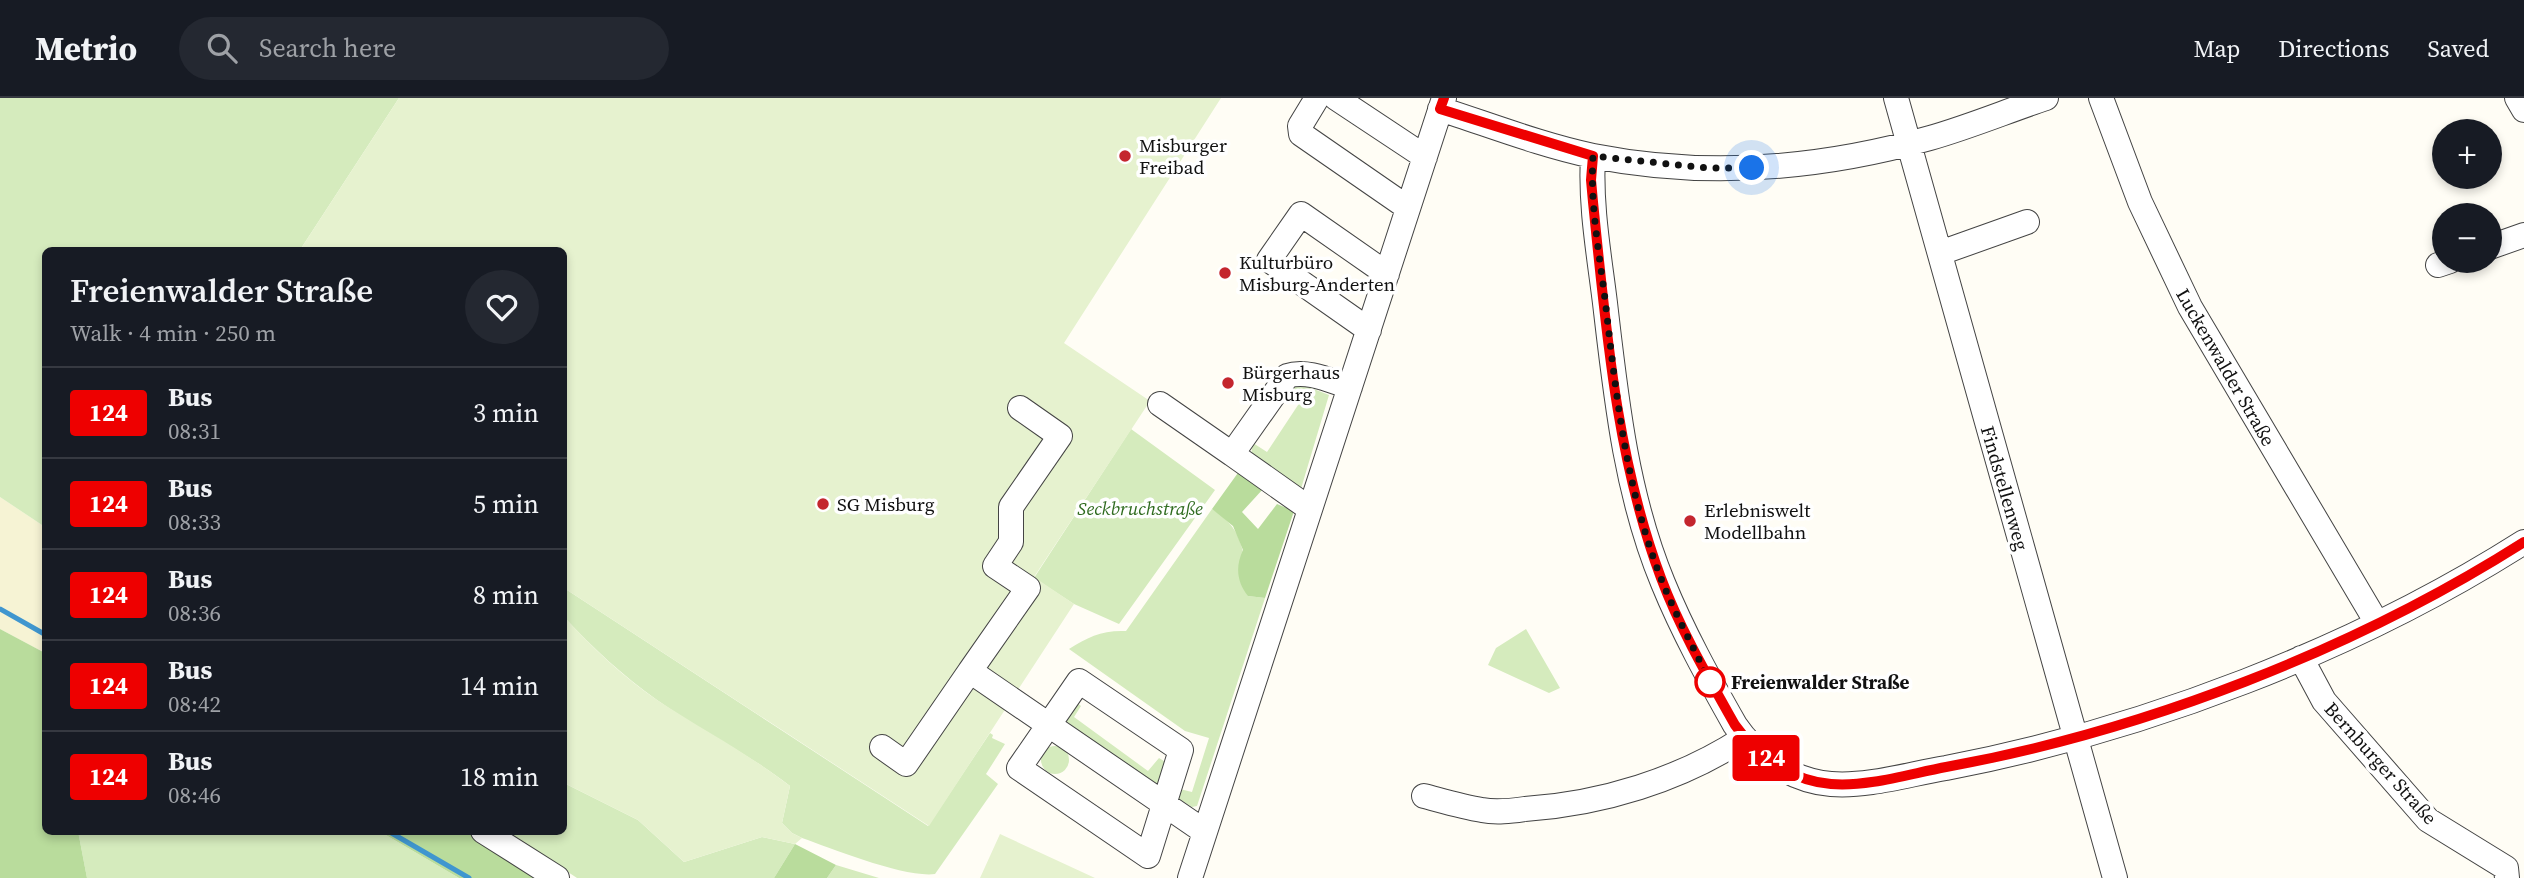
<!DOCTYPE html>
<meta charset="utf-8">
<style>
body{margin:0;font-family:"Source Serif 4",serif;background:#242831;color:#f1f3f6;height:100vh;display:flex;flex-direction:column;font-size:26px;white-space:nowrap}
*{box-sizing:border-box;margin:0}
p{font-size:23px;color:#9ea1a6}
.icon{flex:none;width:38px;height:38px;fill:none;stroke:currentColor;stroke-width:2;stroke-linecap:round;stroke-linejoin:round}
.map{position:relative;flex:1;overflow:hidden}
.drawer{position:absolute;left:42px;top:149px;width:525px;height:588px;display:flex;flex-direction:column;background:#171b24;border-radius:10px;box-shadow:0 4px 10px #0003}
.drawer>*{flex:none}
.badge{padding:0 14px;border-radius:5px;font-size:24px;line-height:46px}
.fabs{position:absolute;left:2432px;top:21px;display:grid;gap:14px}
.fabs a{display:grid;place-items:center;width:70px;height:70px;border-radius:50%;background:#171b24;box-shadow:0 4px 10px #0003;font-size:35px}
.you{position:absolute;width:35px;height:35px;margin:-18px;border:5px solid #fff;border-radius:50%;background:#1a73e8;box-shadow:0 0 0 10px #1a73e833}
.map>.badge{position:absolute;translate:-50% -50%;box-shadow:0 0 0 4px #fff}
.round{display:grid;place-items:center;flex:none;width:74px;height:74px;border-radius:37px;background:#242831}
.head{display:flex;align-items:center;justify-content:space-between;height:119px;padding:0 28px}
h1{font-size:33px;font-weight:600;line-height:52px}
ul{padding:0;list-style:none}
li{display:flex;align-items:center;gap:21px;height:91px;padding:0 28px;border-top:2px solid #363941}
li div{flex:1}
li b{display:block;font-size:26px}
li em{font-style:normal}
li .badge{min-width:77px;font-weight:700;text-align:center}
header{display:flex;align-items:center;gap:42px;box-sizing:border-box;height:98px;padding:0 35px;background:#171b24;border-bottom:2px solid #363941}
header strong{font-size:33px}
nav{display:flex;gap:38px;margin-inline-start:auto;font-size:24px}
.search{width:490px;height:63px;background:#242831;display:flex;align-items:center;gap:18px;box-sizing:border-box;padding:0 24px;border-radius:38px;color:#9ea1a6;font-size:26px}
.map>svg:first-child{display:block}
.farmland{fill:#f6f3d4}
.green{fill:#d5ebbd}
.forest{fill:#b9dc9c}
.pitch{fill:#e6f2cf}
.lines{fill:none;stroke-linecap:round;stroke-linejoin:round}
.stream{stroke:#3f96cf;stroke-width:5}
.minor-casing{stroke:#444;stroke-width:26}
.minor{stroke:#fff;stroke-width:24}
.line-casing{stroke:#fff;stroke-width:16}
.line{stroke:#e00;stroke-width:10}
.walk{stroke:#111;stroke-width:7;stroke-dasharray:0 12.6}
.poi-dot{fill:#c4262e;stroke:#fff;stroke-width:2.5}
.stop-dot{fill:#fff;stroke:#e00;stroke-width:3.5}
.labels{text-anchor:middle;stroke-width:7;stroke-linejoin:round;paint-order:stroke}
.poi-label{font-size:19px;fill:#111;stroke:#fff;text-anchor:start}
.street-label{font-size:19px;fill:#111;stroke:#fff}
.park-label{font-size:19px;font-style:italic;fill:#2f6b1f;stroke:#fff}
.stop-label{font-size:19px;font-weight:bold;fill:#111;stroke:#fff;text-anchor:start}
</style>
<header>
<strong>Metrio</strong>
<div class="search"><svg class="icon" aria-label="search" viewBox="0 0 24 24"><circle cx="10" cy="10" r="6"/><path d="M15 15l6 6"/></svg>Search here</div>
<nav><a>Map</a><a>Directions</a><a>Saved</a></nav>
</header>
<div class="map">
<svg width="2524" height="780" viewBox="0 0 2524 780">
<rect width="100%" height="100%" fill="#fffdf5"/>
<!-- farmland -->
<path class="farmland" d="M0,399L45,429V555L0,531Z"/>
<!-- green -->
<path class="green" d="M0,0H399L300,152H46L45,429L0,399Z
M1301,286L1329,297L1300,394L1251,357L1253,345L1267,354L1302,301L1289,292Z
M1131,331L1215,392L1119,526L1074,506L1034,480Z
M1212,411C1247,432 1244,461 1248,498L1265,500L1197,708L1192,709L1179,701L1177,697L1180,691L1192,694L1209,640L1185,633L1069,551C1088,539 1102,532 1126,533Z
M564,490L928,728L990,635L993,637L992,640L1005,646L986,676L998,686L935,776C905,780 833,751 802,740L792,735L782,725L790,688C748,655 700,633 657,602C623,578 593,550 564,519Z
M1526,531L1560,590L1549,595L1488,567L1496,550Z
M1076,604L1081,608L1074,619L1148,673L1159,660L1167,665L1159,691L1063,621Z
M1041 662a14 14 0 1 1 28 0a14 14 0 1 1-28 0Z
M564,685L638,722L684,764L762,739L795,746L774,780H577L506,733H564Z
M78,733H379L459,780H87Z
M836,767L879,780H827Z"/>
<!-- forest -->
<path class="forest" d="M1240,372L1263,391L1242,414L1258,431L1277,406L1294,413L1265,500L1248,498C1237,484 1235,469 1243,452L1233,428L1212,411Z
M0,531L45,555L46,733H78L87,780H0Z
M379,733H468L546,780H459Z
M795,746L836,767L827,780H774Z"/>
<!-- pitch -->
<path class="pitch" d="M399,0H1221L1064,245L1150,303L1034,479L1074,506L929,728L564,490V152H300Z
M564,519C593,550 624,580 660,604C703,632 749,656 790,688L782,725L792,735L802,740L795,746L762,739L684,764L638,722L564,685Z
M1000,736L1095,780H980Z"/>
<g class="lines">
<!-- stream -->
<path class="stream" d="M0,511L46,537
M388,733L469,780"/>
<!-- minor casing -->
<g class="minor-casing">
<path id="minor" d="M1317,0L1300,28L1301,36L1408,110
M1336,0L1425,59
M1896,0L2115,780
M2101,0L2140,104L2190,209L2377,525
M2517,0L2524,12
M1440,11C1490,27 1541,47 1593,58C1705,80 1820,71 1930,40C1969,29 2007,13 2046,0
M1593,58C1590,107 1599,156 1605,205C1616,300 1626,396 1663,485C1683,534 1709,581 1735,627C1756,658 1792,683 1831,686C1868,689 1909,676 1946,670C2144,632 2354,552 2524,444
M2490,149L2524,137
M1940,155L2027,124
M2438,167L2450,163
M1369,232L1269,162L1301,116L1387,176
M1160,306L1232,356
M1020,310L1060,338L1011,409V444L995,468L1028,490L970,573L1205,734
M1310,411L1232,356L1287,278C1307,271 1331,283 1350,289
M2301,560L2324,603L2428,722L2506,770L2507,780
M1079,583L1181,652L1148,758L1019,670Z
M882,649L906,666L970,573
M1424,698C1443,703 1463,709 1482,712C1496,715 1511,713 1525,711C1601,706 1680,682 1744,640
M483,733L557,780
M1190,780L1444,0"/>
</g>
<!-- minor -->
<use href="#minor" class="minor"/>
</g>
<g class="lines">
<!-- line casing -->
<g class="line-casing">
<path id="line" d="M1444,0L1440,11L1593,58L1591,82L1593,104C1606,230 1616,360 1661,480C1680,531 1708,579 1735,627C1757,658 1792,683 1831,686C1868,689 1909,676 1946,669C2144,633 2354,552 2524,444"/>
</g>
<!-- line -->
<use href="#line" class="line"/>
<!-- walk -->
<path class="walk" d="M1710,584C1694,550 1676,518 1662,483C1626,392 1616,296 1605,201C1599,154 1590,105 1593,58L1707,70H1752"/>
</g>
<!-- markers -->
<g class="poi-dot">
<circle cx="1125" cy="58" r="7"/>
<circle cx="1225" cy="175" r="7"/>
<circle cx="1228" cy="285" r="7"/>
<circle cx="823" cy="406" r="7"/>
<circle cx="1690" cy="423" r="7"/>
</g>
<circle class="stop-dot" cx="1710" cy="584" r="14"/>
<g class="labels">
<!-- poi labels -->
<g class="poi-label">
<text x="1139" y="54">Misburger<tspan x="1139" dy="22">Freibad</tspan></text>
<text x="1239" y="171">Kulturbüro<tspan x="1239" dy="22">Misburg-Anderten</tspan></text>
<text x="1242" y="281">Bürgerhaus<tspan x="1242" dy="22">Misburg</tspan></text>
<text x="837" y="413">SG Misburg</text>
<text x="1704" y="419">Erlebniswelt<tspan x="1704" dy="22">Modellbahn</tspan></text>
</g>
<!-- street labels -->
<g class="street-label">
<text transform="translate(2226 269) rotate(60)" y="7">Luckenwalder Straße</text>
<text transform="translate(2005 390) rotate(74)" y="7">Findstellenweg</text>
<text transform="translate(2381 665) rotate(48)" y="7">Bernburger Straße</text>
</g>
<!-- park labels -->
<g class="park-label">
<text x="1140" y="417">Seckbruchstraße</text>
</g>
<!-- stop labels -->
<g class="stop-label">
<text x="1731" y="591">Freienwalder Straße</text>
</g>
</g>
</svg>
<div class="fabs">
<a>+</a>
<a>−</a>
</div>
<div class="you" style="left:1752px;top:70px"></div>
<b class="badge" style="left:1766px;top:660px;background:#e00;color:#fff">124</b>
<section class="drawer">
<div class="head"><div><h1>Freienwalder Straße</h1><p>Walk · 4 min · 250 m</p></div><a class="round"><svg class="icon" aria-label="heart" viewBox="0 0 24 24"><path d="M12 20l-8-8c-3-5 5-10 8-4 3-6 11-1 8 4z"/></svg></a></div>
<ul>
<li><span class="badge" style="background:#e00;color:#fff">124</span><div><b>Bus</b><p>08:31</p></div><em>3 min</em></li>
<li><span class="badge" style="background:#e00;color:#fff">124</span><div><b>Bus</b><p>08:33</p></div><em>5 min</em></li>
<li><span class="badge" style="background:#e00;color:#fff">124</span><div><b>Bus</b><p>08:36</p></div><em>8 min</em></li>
<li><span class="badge" style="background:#e00;color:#fff">124</span><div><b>Bus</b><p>08:42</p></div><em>14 min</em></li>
<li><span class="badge" style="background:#e00;color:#fff">124</span><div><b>Bus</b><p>08:46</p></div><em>18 min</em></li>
</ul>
</section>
</div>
